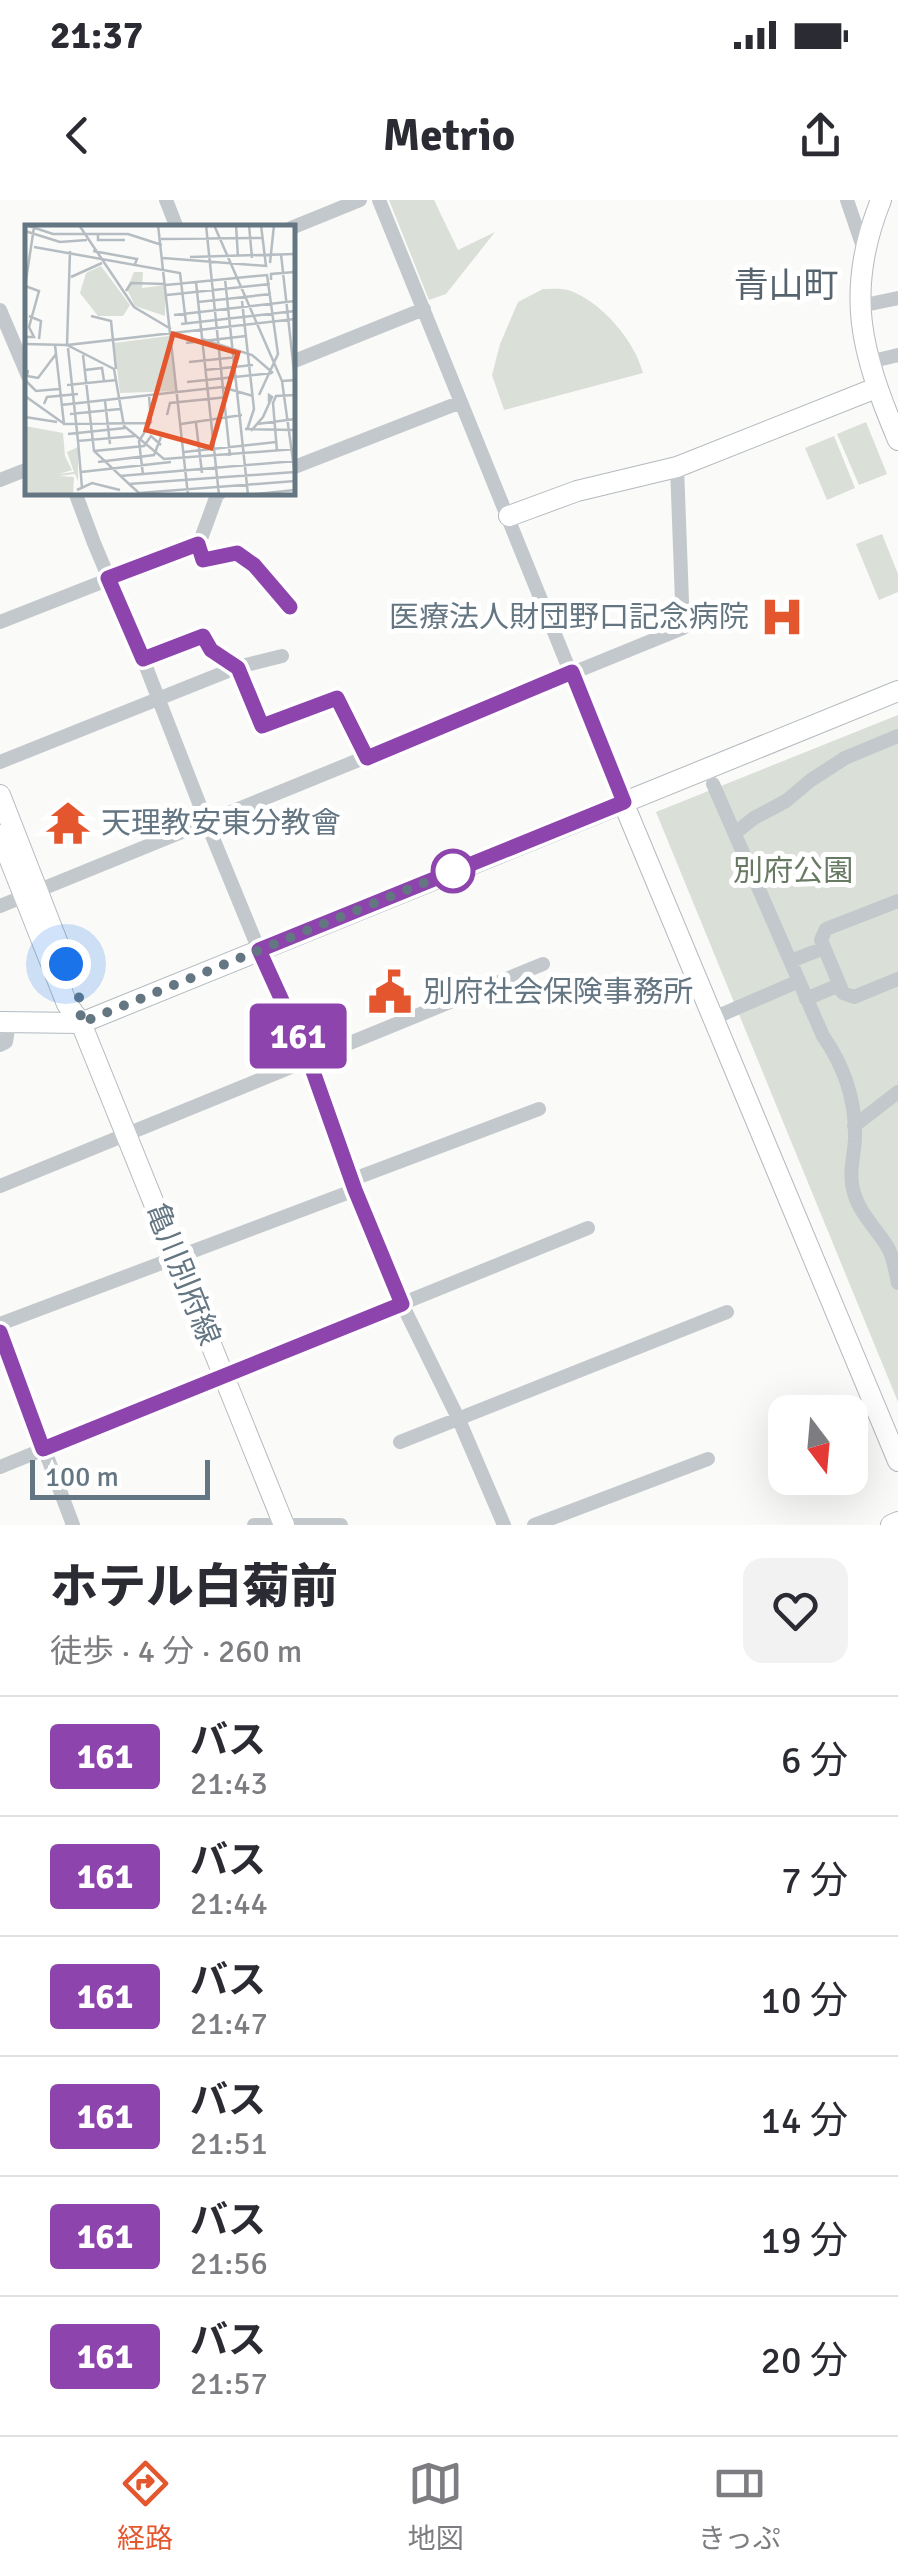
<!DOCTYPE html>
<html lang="ja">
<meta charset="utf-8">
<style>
body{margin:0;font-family:Signika,"Noto Sans JP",sans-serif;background:#f2f2f3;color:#2b2b33;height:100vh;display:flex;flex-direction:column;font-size:38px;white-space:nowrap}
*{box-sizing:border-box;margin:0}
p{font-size:32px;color:#7c7c81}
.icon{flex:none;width:55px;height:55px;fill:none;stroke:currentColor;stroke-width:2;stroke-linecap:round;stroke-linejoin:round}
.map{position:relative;height:1325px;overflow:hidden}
.panel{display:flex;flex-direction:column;background:#fff;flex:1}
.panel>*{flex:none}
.badge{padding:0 20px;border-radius:8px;font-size:35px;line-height:65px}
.needle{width:65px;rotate:164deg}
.tools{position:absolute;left:768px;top:1195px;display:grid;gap:20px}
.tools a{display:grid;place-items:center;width:100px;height:100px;border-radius:20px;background:#fff;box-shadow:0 10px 40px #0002;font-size:50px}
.scale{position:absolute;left:30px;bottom:25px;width:180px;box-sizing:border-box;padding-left:10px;border:5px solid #657683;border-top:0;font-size:28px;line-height:35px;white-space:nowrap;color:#657683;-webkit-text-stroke:8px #fff;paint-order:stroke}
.you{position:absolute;width:50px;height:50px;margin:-25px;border:8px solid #fff;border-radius:50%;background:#1a73e8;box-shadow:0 0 0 15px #1a73e833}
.map>.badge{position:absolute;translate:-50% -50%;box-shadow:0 0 0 5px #fff}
.round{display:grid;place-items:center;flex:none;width:105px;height:105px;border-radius:20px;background:#f2f2f3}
.summary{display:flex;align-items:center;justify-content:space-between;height:170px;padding:0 50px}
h1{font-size:48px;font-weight:800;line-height:75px}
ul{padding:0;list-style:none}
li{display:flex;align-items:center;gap:30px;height:120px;padding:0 50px;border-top:2px solid #e1e1e2}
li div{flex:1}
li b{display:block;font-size:38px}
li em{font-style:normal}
li .badge{min-width:110px;font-weight:700;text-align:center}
.status{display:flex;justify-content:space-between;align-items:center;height:70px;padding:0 50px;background:#fff;direction:ltr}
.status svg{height:28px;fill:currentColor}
header{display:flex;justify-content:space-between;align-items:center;height:130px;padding:0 50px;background:#fff;font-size:45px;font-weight:800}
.tabs{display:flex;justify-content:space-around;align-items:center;height:140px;border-top:2px solid #e1e1e2;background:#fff;font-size:28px;color:#7c7c81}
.tabs a{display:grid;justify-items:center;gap:5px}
.tabs .active{color:#e4572e}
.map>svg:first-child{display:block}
.green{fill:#dadfd7}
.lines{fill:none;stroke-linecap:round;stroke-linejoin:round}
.secondary-casing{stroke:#b3babf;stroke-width:22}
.street{stroke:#c3c8cc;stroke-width:14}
.secondary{stroke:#fff;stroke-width:20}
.line-casing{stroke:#fff;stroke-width:22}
.line{stroke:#8e44ad;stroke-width:15}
.walk{stroke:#657683;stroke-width:10;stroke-dasharray:0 18}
.stop-dot{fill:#fff;stroke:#8e44ad;stroke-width:5}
.labels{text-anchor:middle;stroke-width:10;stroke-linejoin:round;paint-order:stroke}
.poi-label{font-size:30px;fill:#657683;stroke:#fff;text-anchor:start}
.park-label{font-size:30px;fill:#687a64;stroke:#fff}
.street-label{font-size:30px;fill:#657683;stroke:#fff}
.quarter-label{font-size:35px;fill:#57646e;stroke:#fff}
.inset-road{fill:none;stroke:#b5bdc2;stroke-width:2.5}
.view{fill:#e4572e;fill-opacity:0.15;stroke:#e4572e;stroke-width:5}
.inset-edge{fill:none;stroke:#657683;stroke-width:5}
</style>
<div class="status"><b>21:37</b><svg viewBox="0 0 49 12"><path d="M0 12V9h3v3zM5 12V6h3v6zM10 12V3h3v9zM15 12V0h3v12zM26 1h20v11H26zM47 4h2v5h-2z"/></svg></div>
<header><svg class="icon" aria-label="back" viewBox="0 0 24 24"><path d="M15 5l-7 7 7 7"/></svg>Metrio<svg class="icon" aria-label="share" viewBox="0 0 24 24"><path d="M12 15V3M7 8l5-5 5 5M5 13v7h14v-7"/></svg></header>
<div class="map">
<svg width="898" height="1325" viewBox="0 0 898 1325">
<rect width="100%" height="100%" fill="#fafaf8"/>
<!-- green -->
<path class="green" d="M389,0H434L458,50L495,32L446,94L429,100Z
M543,89C550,89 560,88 568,90C600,100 635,141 643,173L504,210L492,175L500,144L518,102Z
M866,222L887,274L859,285L837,234Z
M834,236L855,288L827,300L805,248Z
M882,334L898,374V392L879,400L856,344Z
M898,515V1202L656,612Z"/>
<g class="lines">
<!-- secondary casing -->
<g class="secondary-casing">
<path id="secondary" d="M881,0C844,92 861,152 898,240
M509,316L577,291L677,267L876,188
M0,595L64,759
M623,602L898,1261
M0,635L67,804L81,823L284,1325
M0,822L81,823L898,491
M891,1325L898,1322"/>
</g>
<!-- street -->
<path class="street" d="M166,0L177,28
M379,0L623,602
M847,0L864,50
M291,28L360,0
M860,106L898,98
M0,110L28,176
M292,162L424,109
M869,162L898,155
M292,268L461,202
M0,280L28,269
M75,292L94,343L143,459L206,621L259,750L309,860L355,990L402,1104L459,1220L504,1325
M199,344L203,360L237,353L254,365L290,407
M0,422L199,344L217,295L221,292
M143,459L203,436L211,449L238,467L262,525L337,498L367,558
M0,562L238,467L282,456
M713,584L823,836C844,866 856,902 855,939C854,958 848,974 854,993C860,1014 876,1028 887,1046C894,1057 895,1071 898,1083
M735,633L754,618L786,601L811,580L845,558L898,536
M898,701L826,729L821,740L843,793L854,797L898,779
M0,706L683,428L677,267
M791,761L824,748
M806,799L839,785
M723,814L799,781
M0,845L6,842L9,823
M854,926L898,892
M351,980L539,909
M0,986L543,764
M0,1124L355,990
M0,1132L73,1325
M400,1242L727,1112
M0,1267L588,1028
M254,1325H341
M534,1325L708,1259"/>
<!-- secondary -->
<use href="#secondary" class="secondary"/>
</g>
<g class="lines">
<!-- line casing -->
<g class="line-casing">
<path id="line" d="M0,1132L43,1249L402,1104L355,990L309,860L259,750L624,602L572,472L367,558L337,498L262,526L238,468L211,450L203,436L143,459L108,378L198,344L203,360L237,353L254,365L290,407"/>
</g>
<!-- line -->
<use href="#line" class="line"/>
<!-- walk -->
<path class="walk" d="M66,764L80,800L81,823L453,671"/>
</g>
<!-- icons -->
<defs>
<g id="hospital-bare" transform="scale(3.45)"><path d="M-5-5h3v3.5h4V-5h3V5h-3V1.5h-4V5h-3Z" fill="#e4572e" stroke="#fff" stroke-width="2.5" paint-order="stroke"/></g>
<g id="temple-bare" transform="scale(3.45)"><path d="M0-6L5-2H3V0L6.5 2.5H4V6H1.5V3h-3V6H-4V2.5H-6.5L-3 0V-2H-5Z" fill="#e4572e" stroke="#fff" stroke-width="2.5" paint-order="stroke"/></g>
<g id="civic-bare" transform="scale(3.45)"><path d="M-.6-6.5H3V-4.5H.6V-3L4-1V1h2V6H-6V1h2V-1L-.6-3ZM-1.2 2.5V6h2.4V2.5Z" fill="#e4572e" stroke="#fff" stroke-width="2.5" paint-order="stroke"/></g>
</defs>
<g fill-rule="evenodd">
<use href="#hospital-bare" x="782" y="417"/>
<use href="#temple-bare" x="68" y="623"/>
<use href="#civic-bare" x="390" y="792"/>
</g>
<!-- markers -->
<circle class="stop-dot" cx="453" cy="671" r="20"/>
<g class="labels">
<!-- poi labels -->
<g class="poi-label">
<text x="749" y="427" text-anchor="end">医療法人財団野口記念病院</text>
<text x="101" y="633">天理教安東分教會</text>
<text x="423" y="802">別府社会保険事務所</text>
</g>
<!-- park labels -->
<g class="park-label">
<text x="793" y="681">別府公園</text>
</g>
<!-- street labels -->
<g class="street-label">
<text transform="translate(183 1074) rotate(68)" y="10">亀川別府線</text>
</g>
<!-- quarter labels -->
<g class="quarter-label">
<text x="786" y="97">青山町</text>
</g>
</g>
<!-- overview -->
<g transform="translate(25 25)">
<rect width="270" height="270" fill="#fafaf8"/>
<path d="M76,41L105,80L98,91H73L55,68L61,48ZM109,47H118L117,63L140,60V91L110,81L102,64ZM144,111L151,166L95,168L89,118ZM0,201L38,208L40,231L47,245L34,249L49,247L42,227L53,222V256L50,249L34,251L49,252L48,270L0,267Z" fill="#dadfd7"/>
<path class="inset-road" d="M1,0L28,9H103L137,20M54,0L109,82L146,104M133,0L163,270M181,0L205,231M189,0L257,156L270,250M211,0L213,32M224,0L227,33M0,6L35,17L62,15M73,9V15H100M136,14L237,13M9,22L155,48L161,98M45,26L42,120L270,94M68,26L112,34L110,39M256,29L270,155L257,156M165,32L270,29M138,33L241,41L236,0M245,38L249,0M46,52L77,38M200,54L223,270M246,55V49L270,47M171,57L194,270M141,60L242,50L253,129L234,170M0,62L9,2M101,66L106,58L141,59M142,70L245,59M217,76L229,184L222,205M173,77L246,69M149,90L270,76M4,91L16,96L14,114M66,91L86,96L91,144M156,99L270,86M0,112H9L4,102L14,66L0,61M177,114L227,130L248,148M161,118L221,111M0,119L42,120L89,144L99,201L139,234L270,224M30,120L39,199L126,198M43,123L53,216L110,211M58,130L69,226L104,259L270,247M164,137L213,132M3,145L2,151L13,153L31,129M60,145L77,143L79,156M180,145L228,140M0,155L11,166L34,164M162,157L247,148M42,160L92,155M0,171L38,198M80,176L85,219M19,179L22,172L53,169M36,180L197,162L228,171M45,189L95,184M142,190L145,178L203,172M0,192L32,197M171,198L177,248M156,199L217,190M232,199L270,194M220,204L269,205M226,206L238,192L247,172L244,170V177M43,209L100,203M53,216L57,263M69,226L119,221L126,211L136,220M252,226L248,178L251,171L270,170M159,227L251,217M73,237L129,230L136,212M56,247L146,237M118,250L114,216L126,197L124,170M95,251L270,236M104,259L114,268L270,256M52,265L67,258L95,265M222,270L270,265"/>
<path class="view" d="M148,109L213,128L186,223L121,205Z"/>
<rect width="270" height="270" class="inset-edge"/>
</g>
</svg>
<div class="tools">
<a><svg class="needle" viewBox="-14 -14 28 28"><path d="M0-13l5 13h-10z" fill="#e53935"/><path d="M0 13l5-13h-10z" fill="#7c7c81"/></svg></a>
</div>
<div class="scale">100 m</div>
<div class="you" style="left:66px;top:764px"></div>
<b class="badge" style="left:298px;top:836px;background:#8e44ad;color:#fff">161</b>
</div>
<section class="panel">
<div class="summary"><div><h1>ホテル白菊前</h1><p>徒歩 · 4 分 · 260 m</p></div><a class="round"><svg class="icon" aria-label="heart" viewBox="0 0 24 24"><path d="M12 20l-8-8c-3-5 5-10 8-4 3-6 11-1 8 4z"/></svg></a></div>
<ul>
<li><span class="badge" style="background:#8e44ad;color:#fff">161</span><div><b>バス</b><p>21:43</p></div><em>6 分</em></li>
<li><span class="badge" style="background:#8e44ad;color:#fff">161</span><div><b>バス</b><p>21:44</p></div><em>7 分</em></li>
<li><span class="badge" style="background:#8e44ad;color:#fff">161</span><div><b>バス</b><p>21:47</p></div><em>10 分</em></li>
<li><span class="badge" style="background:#8e44ad;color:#fff">161</span><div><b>バス</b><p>21:51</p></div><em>14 分</em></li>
<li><span class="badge" style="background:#8e44ad;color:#fff">161</span><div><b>バス</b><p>21:56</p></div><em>19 分</em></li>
<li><span class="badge" style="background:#8e44ad;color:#fff">161</span><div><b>バス</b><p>21:57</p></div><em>20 分</em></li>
</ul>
</section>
<nav class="tabs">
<a class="active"><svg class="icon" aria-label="directions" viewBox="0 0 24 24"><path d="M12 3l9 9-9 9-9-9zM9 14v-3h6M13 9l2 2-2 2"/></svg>経路</a>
<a><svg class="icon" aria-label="map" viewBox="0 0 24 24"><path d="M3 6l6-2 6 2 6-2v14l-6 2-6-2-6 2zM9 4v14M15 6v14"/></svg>地図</a>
<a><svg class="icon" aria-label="tickets" viewBox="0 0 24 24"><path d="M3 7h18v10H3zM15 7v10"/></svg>きっぷ</a>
</nav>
